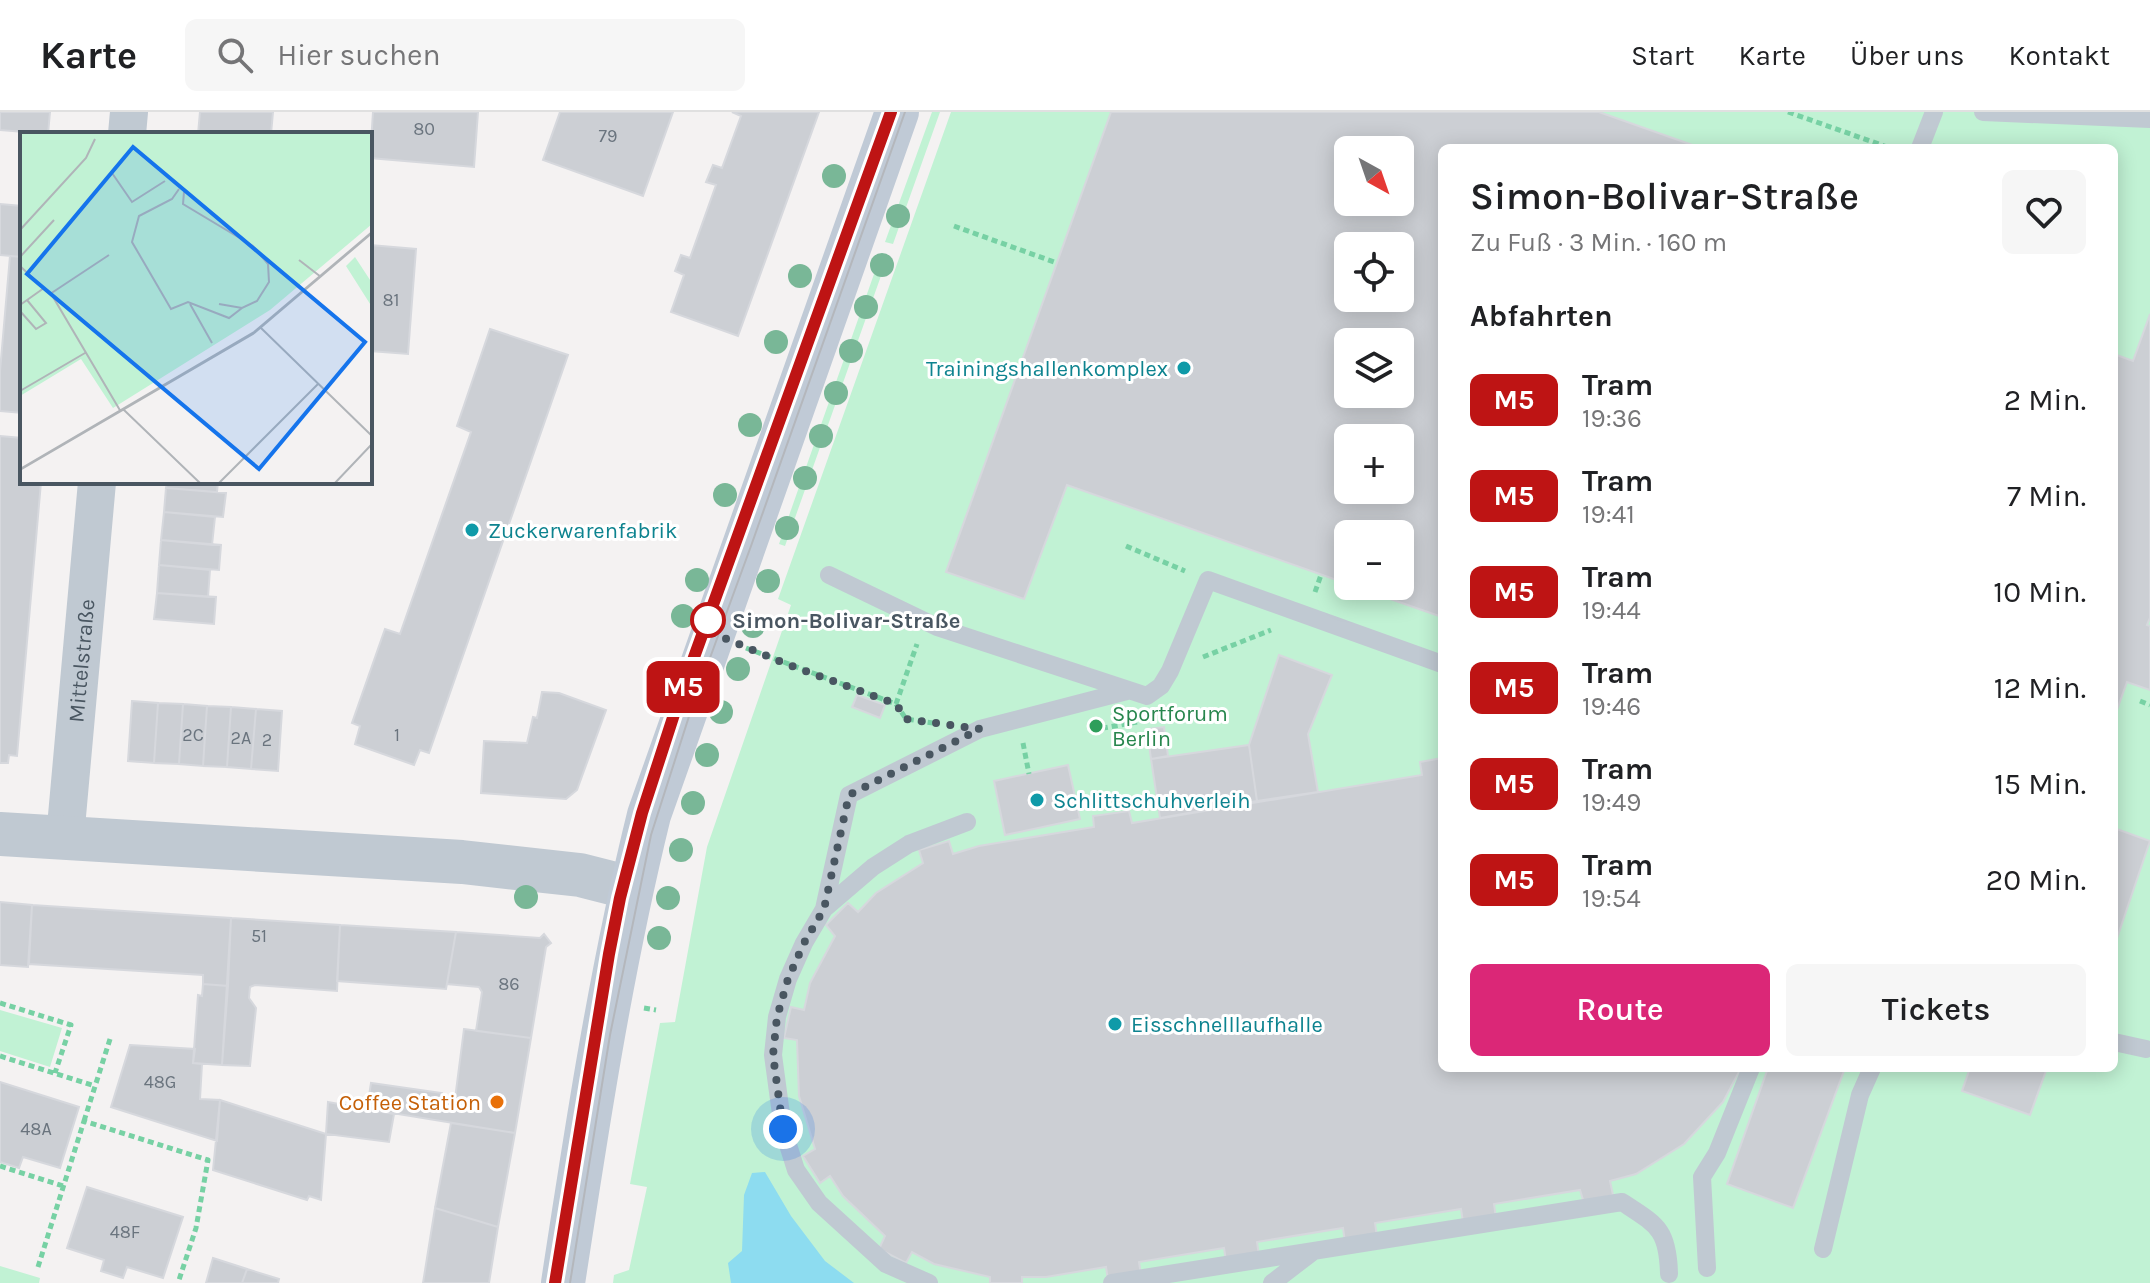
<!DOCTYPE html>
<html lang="de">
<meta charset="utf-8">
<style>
body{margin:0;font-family:Karla,sans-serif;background:#f6f6f6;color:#202124;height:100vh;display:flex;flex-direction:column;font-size:30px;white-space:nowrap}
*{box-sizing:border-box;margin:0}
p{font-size:26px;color:#757577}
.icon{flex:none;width:44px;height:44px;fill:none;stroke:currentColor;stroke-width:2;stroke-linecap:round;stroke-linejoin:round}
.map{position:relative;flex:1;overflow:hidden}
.drawer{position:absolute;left:1438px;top:32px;width:680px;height:928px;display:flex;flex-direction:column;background:#fff;border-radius:12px;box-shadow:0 4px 20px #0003}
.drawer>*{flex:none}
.badge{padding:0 16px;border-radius:12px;font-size:28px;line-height:52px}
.needle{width:52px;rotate:140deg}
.controls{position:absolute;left:1334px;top:24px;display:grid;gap:16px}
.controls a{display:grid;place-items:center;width:80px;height:80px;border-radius:12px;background:#fff;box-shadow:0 4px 20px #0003;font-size:40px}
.you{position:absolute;width:40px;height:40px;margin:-20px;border:6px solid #fff;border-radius:50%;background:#1a73e8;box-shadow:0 0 0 12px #1a73e833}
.map>.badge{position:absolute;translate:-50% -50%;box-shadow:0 0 0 4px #fff}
h2{padding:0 32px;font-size:30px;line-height:72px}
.round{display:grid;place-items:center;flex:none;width:84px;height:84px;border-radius:12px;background:#f6f6f6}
.overview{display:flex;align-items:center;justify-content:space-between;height:136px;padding:0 32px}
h1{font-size:38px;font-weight:600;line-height:60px}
.primary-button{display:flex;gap:16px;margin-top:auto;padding:16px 32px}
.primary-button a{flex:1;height:92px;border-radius:12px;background:#db2777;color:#fff;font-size:32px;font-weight:600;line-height:92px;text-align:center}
.primary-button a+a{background:#f6f6f6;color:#202124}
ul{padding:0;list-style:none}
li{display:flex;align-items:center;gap:24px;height:96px;padding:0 32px}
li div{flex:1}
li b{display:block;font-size:30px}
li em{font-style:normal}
li .badge{min-width:88px;font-weight:700;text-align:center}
header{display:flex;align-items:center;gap:48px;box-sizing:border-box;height:112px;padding:0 40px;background:#fff;border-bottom:2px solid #e0e0e0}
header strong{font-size:38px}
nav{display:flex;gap:44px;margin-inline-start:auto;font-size:28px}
.search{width:560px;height:72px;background:#f6f6f6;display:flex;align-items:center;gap:20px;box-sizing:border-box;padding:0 28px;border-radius:12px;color:#757577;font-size:30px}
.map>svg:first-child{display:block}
.green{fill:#c1f2d4;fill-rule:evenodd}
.water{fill:#8ddcf0}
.building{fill:#cccfd4;stroke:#d6d8dd;stroke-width:2;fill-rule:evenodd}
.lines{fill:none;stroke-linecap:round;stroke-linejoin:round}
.path{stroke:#77d1a4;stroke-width:5;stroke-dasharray:6 4;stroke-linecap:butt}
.service{stroke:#c0c9d2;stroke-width:18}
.minor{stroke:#c0c9d2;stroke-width:38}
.tertiary{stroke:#c0c9d2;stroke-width:44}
.secondary{stroke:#c0cad6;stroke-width:44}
.tram{stroke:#b4b7bc;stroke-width:2}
.tree{fill:#79b797}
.line-casing{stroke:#fff;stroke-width:18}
.line{stroke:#be1414;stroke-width:12}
.walk{stroke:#495661;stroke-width:8;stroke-dasharray:0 14.4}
.culture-dot{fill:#0f9aa8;stroke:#fff;stroke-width:3}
.stop-dot{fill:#fff;stroke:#be1414;stroke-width:4}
.leisure-dot{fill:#2e9e5b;stroke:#fff;stroke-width:3}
.food-dot{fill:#e8710a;stroke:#fff;stroke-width:3}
.labels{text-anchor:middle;stroke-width:6;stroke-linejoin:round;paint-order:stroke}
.number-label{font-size:18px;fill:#6a747e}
.culture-label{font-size:22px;fill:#0d838f;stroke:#fff;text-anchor:start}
.stop-label{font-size:22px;font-weight:bold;fill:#495661;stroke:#fff;text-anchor:start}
.street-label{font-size:22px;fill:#495661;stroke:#fff}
.leisure-label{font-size:22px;fill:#27864d;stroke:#fff;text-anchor:start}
.food-label{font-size:22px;fill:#c56008;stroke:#fff;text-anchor:end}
.inset-road{fill:none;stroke:#b0b4b8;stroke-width:2}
.view{fill:#1574ec;fill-opacity:0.15;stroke:#1574ec;stroke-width:4}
.inset-edge{fill:none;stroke:#495661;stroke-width:4}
</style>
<header>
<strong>Karte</strong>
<div class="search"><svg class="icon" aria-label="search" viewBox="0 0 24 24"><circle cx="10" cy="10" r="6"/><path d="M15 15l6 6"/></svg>Hier suchen</div>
<nav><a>Start</a><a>Karte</a><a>Über uns</a><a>Kontakt</a></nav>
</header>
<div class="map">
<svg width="2150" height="1171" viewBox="0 0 2150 1171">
<rect width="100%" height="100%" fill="#f4f2f2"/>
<!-- green -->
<path class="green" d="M932,0H940L893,132L885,130Z
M951,0H2150V1171H613L614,1163L629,1158L647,1075L630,1072L660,911L675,910L707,735L791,493L778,487ZM1442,36H2114V956H1442ZM1348,38H1400V90H1348ZM1348,134H1400V186H1348ZM1348,230H1400V282H1348ZM1348,326H1400V378H1348ZM1348,422H1400V474H1348Z
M880,145L887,147L785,434L779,432Z
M0,898L62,916L50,955L0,939Z
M0,1154L40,1166L39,1171H0Z"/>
<!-- water -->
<path class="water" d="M765,1060L791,1104L825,1149L854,1171H731L728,1151L742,1139L744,1083L752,1061Z"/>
<!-- building -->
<path class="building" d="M0,0H50L48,22L0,18Z
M200,0H273L271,22H198Z
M373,0H478L474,55L370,46Z
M560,0H673L643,84L543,48Z
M732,0H819L738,224L671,200L684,163L675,159L681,143L690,146L716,73L706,70L713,53L722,56L741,4Z
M1111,0H1599L1701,36H1442V505L1353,474H1400V422H1348V472L1067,373L1024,487L946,460ZM1348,38H1400V90H1348ZM1348,134H1400V186H1348ZM1348,230H1400V282H1348ZM1348,326H1400V378H1348Z
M0,92L22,94V145L0,143Z
M370,133L416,137L408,242L370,239Z
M10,144L22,145V301L0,299V259Z
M2150,202V506L2147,513L2150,514V578L2127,570L2114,606V242L2133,249Z
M490,217L568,243L429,641L420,638L414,653L355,632L360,614L352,611L385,517L400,522L471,320L457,314Z
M0,324L22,326V370H41L17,644L9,643L8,651H0Z
M167,370H218L217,380L166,376Z
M166,376L226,381L223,405L164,400Z
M164,400L215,405L212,433L161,428Z
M161,428L221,433L219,458L159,453Z
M159,453L210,458L208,485L157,481Z
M157,481L216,485L214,512L154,507Z
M1279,543L1332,563L1308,622L1318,680L1257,689L1249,633Z
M542,580L559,581L606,598L577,678L566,687L481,681L484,629L527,631L533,605L537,606Z
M857,583L885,593L880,606L852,595Z
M132,589L158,591L154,651L128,649Z
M158,591L183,592L179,652L154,651Z
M183,592L207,594L203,654L179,652Z
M207,594L231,595L227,655L203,654Z
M231,595L256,597L251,657L227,655Z
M256,597L282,599L278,659L251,657Z
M1164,615L1168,644L1151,647L1147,617Z
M1249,633L1257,689L1160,706L1151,647Z
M1442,646V956H1741L1723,990L1684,1032L1636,1062L1610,1069L1613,1083L1584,1091L1580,1078L1494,1092L1496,1106L1463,1110L1461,1097L1375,1111L1377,1125L1345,1130L1343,1116L1257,1130L1259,1144L1226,1149L1224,1136L1139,1150L1141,1163L1108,1168L1106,1155L1046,1165H1022V1171H990V1165L934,1152L912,1140L906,1151L879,1137L885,1124L843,1084L830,1064L820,1071L803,1044L815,1037L799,984L797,928L784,926L791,895L804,898L810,871L835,824L826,813L848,791L858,800L876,781L923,751L919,738L949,729L953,742L979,734L1094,715L1093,704L1129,699L1132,711L1422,663L1420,650Z
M1068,653L1080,707L1005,723L994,669Z
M2114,716L2150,729L2114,835Z
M0,790L32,793L28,855L0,853Z
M32,793L231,806L228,874L203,872V863L29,852Z
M231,806L340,813L337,879L255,873L250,875L249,886L256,896L250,954L222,953Z
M340,813L456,820L446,877L337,869Z
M456,820L540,826L544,822L551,831L546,835L531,926L476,919L482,880L479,875L447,872Z
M203,872L228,874L222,953L193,951L198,883L202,884Z
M464,917L531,926L515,1021L367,997L371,971L442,981V986L455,987Z
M130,933L195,937L193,951L202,952L200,987L220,988L217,1029L111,995Z
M1768,956H1845L1793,1096L1727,1072Z
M1970,956H2047L2030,1003L1962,979Z
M0,970L79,995L60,1056L23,1045L19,1056L0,1050Z
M220,988L326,1022L321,1088L309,1084L307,1088L213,1058Z
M328,990L394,1002L389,1030L326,1022Z
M451,1011L515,1021L498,1115L435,1096Z
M87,1075L183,1105L163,1166L127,1155L123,1166L101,1159L104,1148L67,1136Z
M435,1096L498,1115L489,1171H423Z
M213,1146L247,1157L242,1171H206Z
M247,1157L279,1167L278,1171H242Z"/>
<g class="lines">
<!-- path -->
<path class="path" d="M1788,0L1890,36
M954,114L1057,151
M1126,434L1185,459
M1315,480L1321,463
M746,536L896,592L906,607L933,611
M1203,545L1271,518
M2140,589L2150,593
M896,592L917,532
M1092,618L1137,610
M1023,631L1029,662
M0,891L71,913L55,961
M644,896L656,898
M0,944L95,974
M84,1009L111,924
M0,1054L63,1074
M38,1155L84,1009L208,1048L196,1116L178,1171"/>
<!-- service -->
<path class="service" d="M1983,0L2150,7
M1920,36L1934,0
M829,463L937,515L1147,584L1161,574L1170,559L1208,468L1442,552
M824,797L849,683L980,617L1127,579
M2114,930L2146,937
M1823,1137L1860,983L1872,956
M1707,1156L1702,1065L1717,1041L1751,956
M929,1171L886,1152L819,1091L796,1058L783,1017L773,943L777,905L788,867L804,831L824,797L873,755L909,732L967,710
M1112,1171L1622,1090C1657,1113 1668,1117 1669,1162
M1272,1171L1311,1141"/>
<!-- minor -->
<g class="minor">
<path d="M127,22L129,0"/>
<path id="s1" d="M65,726L97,370"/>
</g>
<!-- tertiary -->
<path class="tertiary" d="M0,722L462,750L580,763L631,776"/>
<!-- secondary -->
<path class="secondary" d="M563,1171C587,1014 611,857 649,703L897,0"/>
<!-- tram -->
<path class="tram" d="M555,1171L609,842L620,786L642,701L680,584L891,0
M570,1171L610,923L651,723L692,595L751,434L905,0"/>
</g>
<!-- trees -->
<g class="tree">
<circle cx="834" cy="64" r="12"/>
<circle cx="898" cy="104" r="12"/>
<circle cx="882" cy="153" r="12"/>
<circle cx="800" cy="164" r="12"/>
<circle cx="866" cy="195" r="12"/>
<circle cx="776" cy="230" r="12"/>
<circle cx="851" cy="239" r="12"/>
<circle cx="836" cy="281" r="12"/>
<circle cx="750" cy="313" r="12"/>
<circle cx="821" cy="324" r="12"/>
<circle cx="805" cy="366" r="12"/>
<circle cx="725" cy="383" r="12"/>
<circle cx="787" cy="416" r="12"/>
<circle cx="697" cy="468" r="12"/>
<circle cx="768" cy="469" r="12"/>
<circle cx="683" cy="504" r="12"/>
<circle cx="753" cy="514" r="12"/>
<circle cx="738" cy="557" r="12"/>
<circle cx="661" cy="562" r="12"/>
<circle cx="721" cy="600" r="12"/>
<circle cx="707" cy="643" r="12"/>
<circle cx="693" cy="691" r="12"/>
<circle cx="681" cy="738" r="12"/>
<circle cx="526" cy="785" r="12"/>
<circle cx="668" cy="786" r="12"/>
<circle cx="659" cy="826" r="12"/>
</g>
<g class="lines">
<!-- line casing -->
<g class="line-casing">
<path id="line" d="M555,1171L609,842L620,786L642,701L680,584L891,0"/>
</g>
<!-- line -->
<use href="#line" class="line"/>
<!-- walk -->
<path class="walk" d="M708,508L712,521L789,553L896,592L906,607L980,617L849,683L824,797L804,831L788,867L777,905L773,943L783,1017"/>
</g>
<!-- markers -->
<g class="culture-dot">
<circle cx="1184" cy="256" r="8"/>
<circle cx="472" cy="418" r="8"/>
<circle cx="1037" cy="688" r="8"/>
<circle cx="1115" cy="912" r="8"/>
</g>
<circle class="stop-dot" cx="708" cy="508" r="16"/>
<circle class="leisure-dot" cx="1096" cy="614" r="8"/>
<circle class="food-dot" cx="497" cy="990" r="8"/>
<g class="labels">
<!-- number labels -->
<g class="number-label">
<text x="424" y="23">80</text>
<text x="608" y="30">79</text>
<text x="391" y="194">81</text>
<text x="193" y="629">2C</text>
<text x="397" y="629">1</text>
<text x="241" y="632">2A</text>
<text x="267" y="634">2</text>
<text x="259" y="830">51</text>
<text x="509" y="878">86</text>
<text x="160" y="976">48G</text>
<text x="36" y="1023">48A</text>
<text x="125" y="1126">48F</text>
</g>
<!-- culture labels -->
<g class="culture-label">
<text x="1168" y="264" text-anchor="end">Trainingshallenkomplex</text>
<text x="488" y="426">Zuckerwarenfabrik</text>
<text x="1053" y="696">Schlittschuhverleih</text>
<text x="1131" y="920">Eisschnelllaufhalle</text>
</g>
<!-- stop labels -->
<g class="stop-label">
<text x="732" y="516">Simon-Bolivar-Straße</text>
</g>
<!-- street labels -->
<g class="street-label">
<text dy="8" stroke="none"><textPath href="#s1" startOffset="178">Mittelstraße</textPath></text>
</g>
<!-- leisure labels -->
<g class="leisure-label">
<text x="1112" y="609">Sportforum<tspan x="1112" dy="25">Berlin</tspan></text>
</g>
<!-- food labels -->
<g class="food-label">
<text x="481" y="998">Coffee Station</text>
</g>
</g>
<!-- overview -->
<g transform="translate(20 20)">
<rect width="352" height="352" fill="#f4f2f2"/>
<path d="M0,0H352V92L250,178L93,276L61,227L0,264ZM335,125L352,151V175L326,134Z" fill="#c1f2d4"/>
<path class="inset-road" d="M92,41L112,70L145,49M159,57L152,67L119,84L112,110L151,177L168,170L209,186L222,176M164,60L163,72L233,114L248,132L249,150L237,169L222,176L199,172M0,98L66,26L75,7M0,125L34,88M279,128L301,145M0,134L33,165L101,280M30,162L89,123M170,172L192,211M0,173L24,156M0,179L16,197L26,191L7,168M241,196L352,304M0,259L65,221M104,278L181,352M0,337L234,200L352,100M0,338L233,202L352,101M198,352L298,252M314,352L352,312"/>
<path class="view" d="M113,15L345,210L239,337L7,142Z"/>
<rect width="352" height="352" class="inset-edge"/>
</g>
</svg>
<div class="controls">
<a><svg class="needle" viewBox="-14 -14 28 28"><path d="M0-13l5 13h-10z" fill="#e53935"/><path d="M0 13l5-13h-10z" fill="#757577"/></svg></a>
<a><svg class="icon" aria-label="locate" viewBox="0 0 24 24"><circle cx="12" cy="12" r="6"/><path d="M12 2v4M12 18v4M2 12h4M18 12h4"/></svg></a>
<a><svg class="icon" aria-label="layers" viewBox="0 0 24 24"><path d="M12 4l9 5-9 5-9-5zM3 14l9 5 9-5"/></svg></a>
<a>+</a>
<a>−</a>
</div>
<div class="you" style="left:783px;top:1017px"></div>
<b class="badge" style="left:683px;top:575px;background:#be1414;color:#fff">M5</b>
<section class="drawer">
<div class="overview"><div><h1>Simon-Bolivar-Straße</h1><p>Zu Fuß · 3 Min. · 160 m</p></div><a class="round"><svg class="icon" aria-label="heart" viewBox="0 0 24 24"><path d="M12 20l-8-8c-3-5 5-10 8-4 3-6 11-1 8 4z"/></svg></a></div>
<h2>Abfahrten</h2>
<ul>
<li><span class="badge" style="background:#be1414;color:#fff">M5</span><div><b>Tram</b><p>19:36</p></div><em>2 Min.</em></li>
<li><span class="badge" style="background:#be1414;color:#fff">M5</span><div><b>Tram</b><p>19:41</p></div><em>7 Min.</em></li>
<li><span class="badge" style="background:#be1414;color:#fff">M5</span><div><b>Tram</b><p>19:44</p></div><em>10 Min.</em></li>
<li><span class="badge" style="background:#be1414;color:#fff">M5</span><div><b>Tram</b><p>19:46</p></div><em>12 Min.</em></li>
<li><span class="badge" style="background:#be1414;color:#fff">M5</span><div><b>Tram</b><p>19:49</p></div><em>15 Min.</em></li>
<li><span class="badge" style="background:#be1414;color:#fff">M5</span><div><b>Tram</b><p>19:54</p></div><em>20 Min.</em></li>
</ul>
<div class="primary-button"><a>Route</a><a>Tickets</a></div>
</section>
</div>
